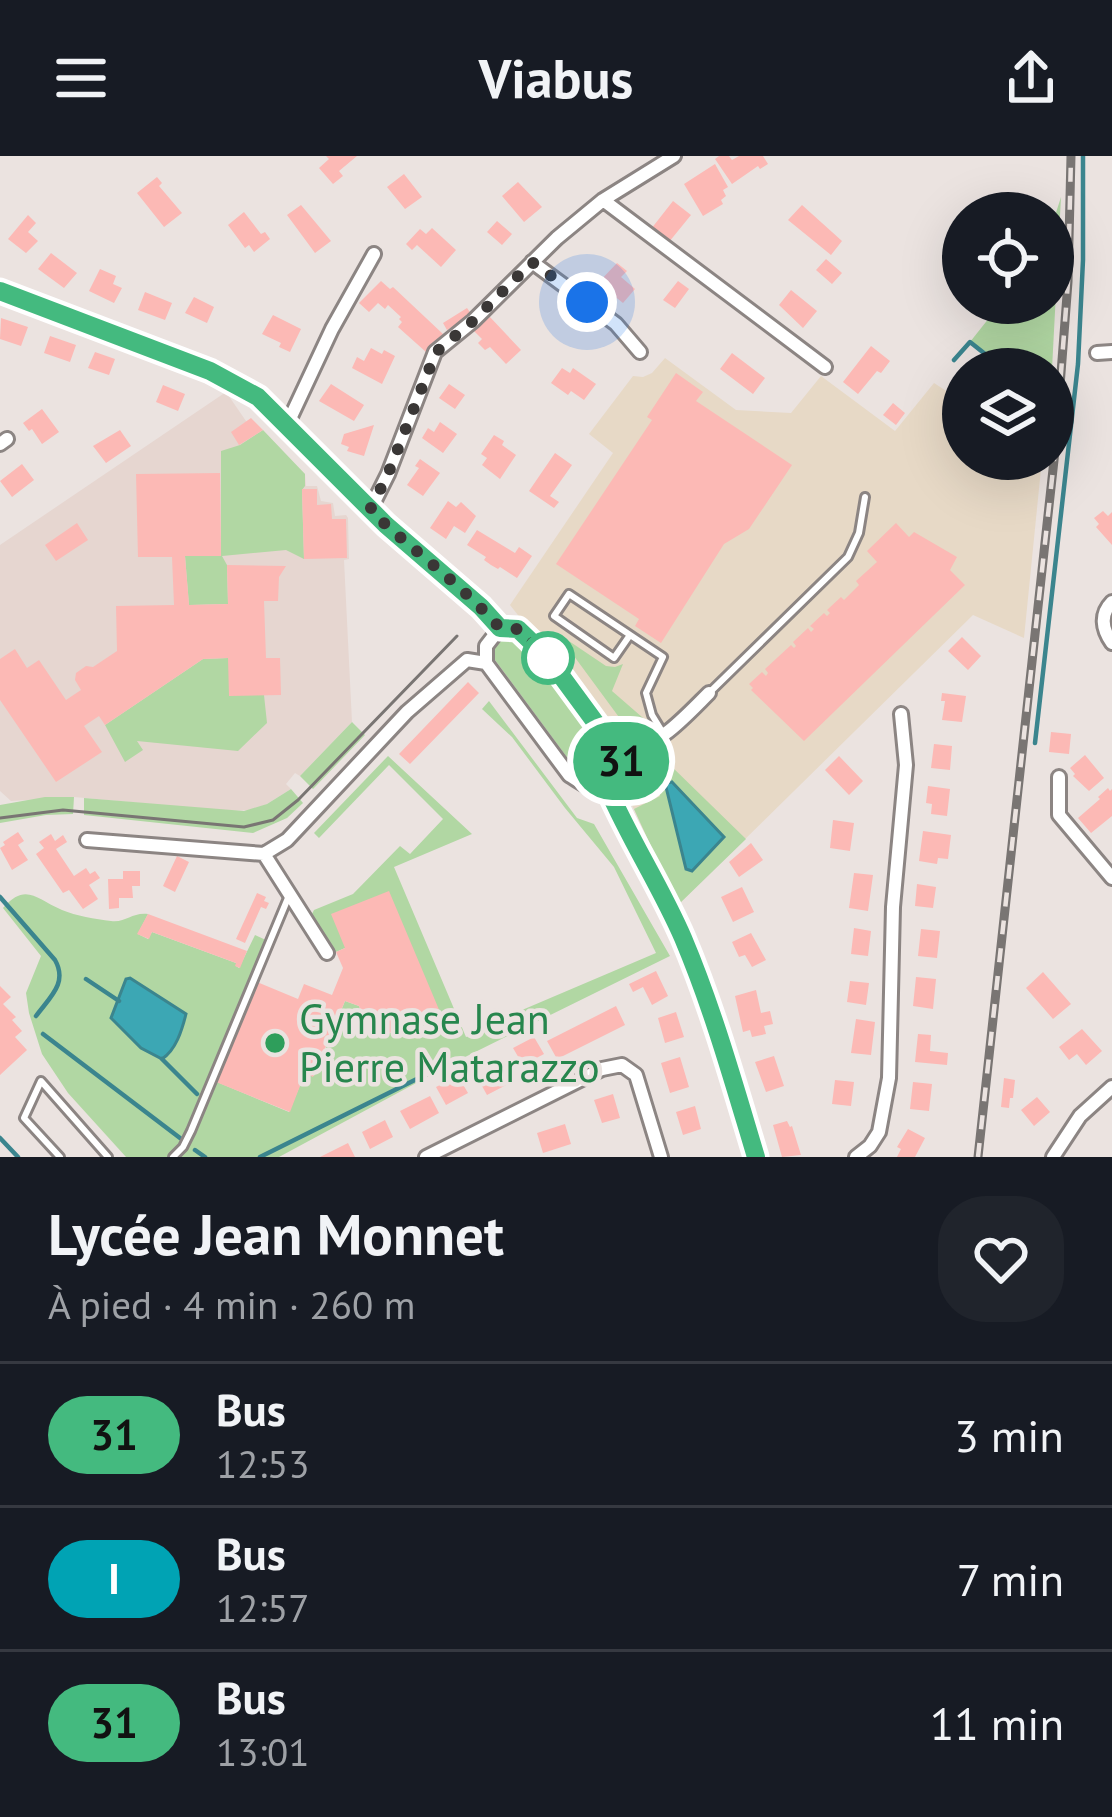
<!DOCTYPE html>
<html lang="fr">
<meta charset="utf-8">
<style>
body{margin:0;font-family:"PT Sans",sans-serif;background:#20242c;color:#f1f3f6;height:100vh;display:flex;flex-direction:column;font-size:45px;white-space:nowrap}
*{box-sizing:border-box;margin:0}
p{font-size:39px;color:#9ea1a6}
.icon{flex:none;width:66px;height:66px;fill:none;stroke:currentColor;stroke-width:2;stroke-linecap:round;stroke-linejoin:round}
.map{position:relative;height:1001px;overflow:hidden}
.drawer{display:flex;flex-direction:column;background:#171b24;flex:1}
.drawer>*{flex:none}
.badge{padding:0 24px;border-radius:39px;font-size:42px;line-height:78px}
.fabs{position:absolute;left:942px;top:36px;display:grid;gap:24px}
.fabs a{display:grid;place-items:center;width:132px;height:132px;border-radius:50%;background:#171b24;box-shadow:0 12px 48px #0002;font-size:60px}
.you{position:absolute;width:60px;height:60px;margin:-30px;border:9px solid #fff;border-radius:50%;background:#1a73e8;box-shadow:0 0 0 18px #1a73e833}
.map>.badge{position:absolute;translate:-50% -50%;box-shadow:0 0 0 6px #fff}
.round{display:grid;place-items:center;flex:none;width:126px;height:126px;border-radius:48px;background:#20242c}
.overview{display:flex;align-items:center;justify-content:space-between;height:204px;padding:0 48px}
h1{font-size:57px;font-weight:600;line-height:90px}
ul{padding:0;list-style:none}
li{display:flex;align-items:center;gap:36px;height:144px;padding:0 48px;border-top:3px solid #363941}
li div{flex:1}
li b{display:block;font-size:45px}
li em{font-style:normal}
li .badge{min-width:132px;font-weight:700;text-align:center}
header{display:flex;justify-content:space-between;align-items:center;height:156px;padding:0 48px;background:#171b24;font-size:54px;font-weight:600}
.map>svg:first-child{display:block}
.commercial{fill:#e7d9c6}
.built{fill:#e6d6d0}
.green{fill:#b1d7a3}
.water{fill:#3ca7b4;stroke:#3b858e;stroke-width:3}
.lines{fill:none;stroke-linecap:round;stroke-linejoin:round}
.stream{stroke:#3b858e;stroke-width:4.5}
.building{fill:#fcb9b5}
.lane-casing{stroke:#8c8583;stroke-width:12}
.street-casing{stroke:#8c8583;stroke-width:18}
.lane{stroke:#fff;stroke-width:6}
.street{stroke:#fff;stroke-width:12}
.tram{stroke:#797573;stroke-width:3}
.rail-casing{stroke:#797573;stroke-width:9}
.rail{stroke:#ebe3e0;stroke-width:4.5;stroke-dasharray:14;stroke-linecap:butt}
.line-casing{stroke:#fff;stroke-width:27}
.line{stroke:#44ba7f;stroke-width:18}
.walk{stroke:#3a3736;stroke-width:12;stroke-dasharray:0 21.6}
.stop-dot{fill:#fff;stroke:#44ba7f;stroke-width:6}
.leisure-dot{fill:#2e9e5b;stroke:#ebe3e0;stroke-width:4.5}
.labels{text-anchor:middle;stroke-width:9;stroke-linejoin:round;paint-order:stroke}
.leisure-label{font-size:42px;fill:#27864d;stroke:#ebe3e0;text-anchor:start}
</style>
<header><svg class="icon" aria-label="menu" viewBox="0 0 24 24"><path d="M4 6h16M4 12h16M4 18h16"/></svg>Viabus<svg class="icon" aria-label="share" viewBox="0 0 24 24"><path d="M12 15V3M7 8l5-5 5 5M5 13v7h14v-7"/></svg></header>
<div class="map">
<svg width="1112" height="1001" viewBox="0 0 1112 1001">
<rect width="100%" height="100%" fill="#ebe3e0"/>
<!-- commercial -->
<path class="commercial" d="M665,202L736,254L791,257L821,220L895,275L934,227L963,246V303H1042L1024,482L973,459L678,749L630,645L638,611L510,449L613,297L589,278L633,220L643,221L652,217Z"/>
<!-- built -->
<path class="built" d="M226,236L246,265L305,318L306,330H317L321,345L333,347L335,360L346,359L348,362L349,403L344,404L352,566L300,620L295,617L286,628L291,633L267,648L252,654L228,655L74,641L11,645L0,635V389Z"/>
<!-- green -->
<path class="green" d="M1061,41L1052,213H999L970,186L1001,147H1053V66Z
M263,274L305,318V330L302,334L304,403L286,394L222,400L227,409L228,448L189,449L185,400L221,399V295L240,289Z
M557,477L606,510L615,511L623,508L612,535L650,568L640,572L624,568Z
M509,478L528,487L613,604C610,624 602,629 583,623L495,504V487Z
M228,502L264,539L267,567L238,595L137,585L143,594L125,606L105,569L203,503Z
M489,545L577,662L594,668L670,800L457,905L279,1001H126L68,937L42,898L29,857L26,837L41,800L3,752C26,726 36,743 62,754C76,760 95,763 111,765C126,767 132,756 148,758L138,778L148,783L152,776L236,807V810L239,812L255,779L268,785L257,826L217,926L289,956L305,917L314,920L345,845L359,850L364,862L373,859L383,880L439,856L345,792L336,796L312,758L314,754L353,738L400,690L410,698L443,663L389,609L319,682L314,677L388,600L472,678L394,711L466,881L509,864L508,860L656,797L614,711L565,652L512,581L482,553Z
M352,566L365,579L313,633L300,620Z
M668,607L746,683L678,749L634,653L660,640L656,625L659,612Z
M291,633L303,647L287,662L253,677L84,659V642L244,655L267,648Z
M45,641H74L73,658L46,659L0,667V649Z"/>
<!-- water -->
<path class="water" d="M672,626L724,681L692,715L686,713L666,631L667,627Z
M130,822L186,858C182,874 176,894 162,903L141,892L111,862L126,823Z"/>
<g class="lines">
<!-- stream -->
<path class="stream" d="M954,204L970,186L1004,213
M1035,587L1078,208L1083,104V0
M0,741L55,804C68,827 50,841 36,860
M86,823L119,845
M43,878L180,982
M162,903L197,938
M0,982L18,1001
M195,994L205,1001
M260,1001L453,905"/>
</g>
<!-- building -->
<path class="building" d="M326,0H357L339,15L343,20L333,28L319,12L329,3Z
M719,0H729L732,4L739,0H763L768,8L760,13L758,10L732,28L715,3Z
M715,8L728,31L723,34L726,40L721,44L723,48L703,60L684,28Z
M404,18L422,41L405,53L387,31Z
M157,21L162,27L159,30L182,57L164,71L137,37Z
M518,26L542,51L524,66L502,40Z
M673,45L691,59L669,86L651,73Z
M301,49L331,85L315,97L287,59Z
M802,49L842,85L831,99L788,64Z
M244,56L261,78L265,76L270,83L254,96L249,89L245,92L228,69Z
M28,59L36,67L28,76L38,85L26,97L8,83Z
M497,65L512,78L502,89L487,76Z
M432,72L456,94L441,111L417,89L412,94L406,88L420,73L426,78Z
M51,97L77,117L64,132L38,113Z
M826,103L842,117L832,128L816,114Z
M617,107L627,115L621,121L635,133L623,147L598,127Z
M100,113L116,120L113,128L122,132L114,147L89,135Z
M381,125L390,133L393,131L443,178L426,196L398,171L402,166L399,163L401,161L388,149L385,153L378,147L369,156L359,147Z
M678,125L689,133L675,152L663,144Z
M791,134L817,155L803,172L779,149Z
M145,136L172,147L165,164L138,154Z
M194,141L214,151L207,167L185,157Z
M467,152L472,159L447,174L443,167Z
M273,159L301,173L290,196L279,191L281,187L262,178Z
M489,160L521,194L506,208L490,191L485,194L478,187L482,183L473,174Z
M1,162L28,171L21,190L0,183Z
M50,180L76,189L70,206L44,197Z
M871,190L890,205L881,217L877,215L858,238L843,226Z
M371,192L382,198L384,194L395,200L382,228L352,212L357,201L364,205Z
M95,196L115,203L109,219L88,212Z
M732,197L765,222L753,238L720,213Z
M562,212L570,217L573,212L596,228L584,244L571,235L568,239L551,227Z
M676,217L703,236L696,245L792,309L749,373L724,388L661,487L635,470L639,463L556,408L652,264L647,261Z
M331,228L364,249L354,265L319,245Z
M449,228L465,239L455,253L439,242Z
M163,229L185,238L178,255L156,246Z
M893,247L905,257L896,269L883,259Z
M42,253L59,276L42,288L32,273L29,275L23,267Z
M251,262L263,274L239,289L231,276Z
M440,266L457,278L443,297L422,282L428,272L434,276Z
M374,269L364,300L347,295L349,291L341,288L344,278Z
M120,274L131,290L106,307L93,290Z
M494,279L504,285L502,289L516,299L500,323L482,309L487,302L481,298Z
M555,297L572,309L550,340L559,346L554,352L529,335Z
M420,303L440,317L423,340L407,329L419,312L415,310Z
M22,308L34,324L12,341L0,325Z
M220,317L221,400H185L189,449L228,448L227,409L286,410L279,421L278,445H264L266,502H280L281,539L229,540L228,502L203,503L105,569L99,560L84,570L102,596L56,626L0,544V503L15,493L27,512L39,504L66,544L81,534L75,524L76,517L86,510L93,511L117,495L116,450L174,449L172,401H138L136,318Z
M302,333H317V349L331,348L332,363H346L347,402L304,403Z
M448,345L456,351L461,346L476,360L465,377L454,370L446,383L430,372Z
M1103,355L1108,360L1112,356V389L1096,371L1099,368L1094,362Z
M77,367L88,384L56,405L45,389Z
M896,367L909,381L914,376L957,401L950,414L965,429L804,585L751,534L753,532L749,528L762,516L766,520L768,517L765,513L791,489L794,492L796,490L793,486L808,472L811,476L814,473L810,470L824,457L827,460L830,457L827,454L841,441L844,444L859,429L856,425L877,406L867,395Z
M477,374L515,397L519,391L532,400L517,422L500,411L498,413L491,409L484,404L486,401L467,389Z
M962,481L981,500L968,514L948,495Z
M468,526L479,537L410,608L399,598Z
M942,537L966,540L962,566L942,564L945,545H941Z
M1051,576L1071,578L1069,598L1049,596Z
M934,588L952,590L950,614L931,612Z
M1085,599L1104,622L1089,635L1073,620L1075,618L1070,612Z
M839,600L863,625L849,639L825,614Z
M928,630L950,633L947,660L931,658L932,648L926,647Z
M1108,632L1110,635L1112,633V660L1091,677L1078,662L1100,643L1098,641Z
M833,664L854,667L850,695L830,692Z
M923,675L951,679L948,703L938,702L937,708L919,705Z
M18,676L24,685L18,689L28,704L12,714L0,692L5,689L3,686Z
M51,678L55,685L63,679L67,686L56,693L74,720L86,712L90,718L95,715L100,722L89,729L98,743L83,753L69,734L63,737L36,698L44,692L39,686Z
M751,687L763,704L739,721L729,706Z
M177,700L189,706L175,736L163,730Z
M123,715H140V730H132L133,742H119V752L109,753L108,723H123Z
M854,717L873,719L868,755L849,752Z
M917,728L936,731L933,752L915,750Z
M742,731L754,756L733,766L721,741Z
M389,735L440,856L382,880L373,859L364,863L359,850L345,845L313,921L305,917L290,956L216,926L257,826L298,843L304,828L332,839L343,812L336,796L345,792L331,758Z
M257,737L266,741L264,745L269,747L266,753L261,751L245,787L236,783Z
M148,758L247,795L240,812L235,810L236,807L152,776L149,783L137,778Z
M854,772L871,775L868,800L851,798Z
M921,773L940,775L937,802L918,800Z
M751,777L766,804L752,811L745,799L739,801L732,786Z
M656,815L668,840L652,849L643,831L633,836L629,828Z
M1043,816L1071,848L1053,863L1026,832Z
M916,821L936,823L933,853L913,850Z
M850,825L869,827L866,849L847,846Z
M0,830L11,841L3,848L16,861L12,864L22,875L15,881L27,894L0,919Z
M756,834L761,857L770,855L773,868L764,870L766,878L752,881L750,874L743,876L735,840Z
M616,850L625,869L557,903L547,885Z
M676,856L684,881L665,887L658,862Z
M856,863L875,866L871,899L851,897Z
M1082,873L1102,895L1086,909L1077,898L1069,904L1059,891Z
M918,878L931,879L930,895L948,897L947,909L915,906Z
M534,881L544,898L523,909L513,892Z
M774,900L784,930L766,936L755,906Z
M680,901L689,931L670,937L661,907Z
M503,910L512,926L487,939L478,923Z
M458,920L468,937L446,949L436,931Z
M1004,922L1015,924L1013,942H1010L1009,952L1001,951Z
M835,924L854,926L851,950L832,948Z
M913,926L932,928L929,955L910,953Z
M613,938L620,962L602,967L594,944Z
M430,940L439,957L410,973L400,955Z
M1037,941L1050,956L1034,970L1021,954Z
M695,950L701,973L683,979L676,956Z
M385,964L393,981L370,993L362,976Z
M787,965L790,971L792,970L801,999L782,1001L773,969Z
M565,968L571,988L543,997L537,977Z
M908,973L925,982L915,1001H897L901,993L897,991Z
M348,987L355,1001H320Z"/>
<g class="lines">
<!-- lane casing -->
<g class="lane-casing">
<path id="lane" d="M630,479L614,502L554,460L569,438L663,501L646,537L652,559L663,577
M709,537L848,401L859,377L865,341
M60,1001L24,962L41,925L108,1001
M173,1001L183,991L191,975L288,742"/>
</g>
<!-- street casing -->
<g class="street-casing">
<path id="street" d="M603,44L825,211
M532,106L616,168L640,196
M0,135L210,215L258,241L390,373L481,451L500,472
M1097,197L1112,196
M287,269L332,173L374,98
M0,288L7,283
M370,354L388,318L435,196L473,165L557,82L603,44L674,0
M1112,446C1100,458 1102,473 1112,487
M500,472L486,490V507L569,619C581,627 593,636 608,633
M500,472L518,473L533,485L620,600L621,618L608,633
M620,600C664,585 677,569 709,537
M1059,621V659L1112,722
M608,633L625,674L682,778L717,875L756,1001
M87,684L264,698L287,684L407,556L467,504L486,507
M264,698L327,797
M426,1001L602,913L622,909L636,919L661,1001
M856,1001L870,990L879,976L889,922L893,751L906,609L901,558
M1053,1001L1080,960L1112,931"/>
</g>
<!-- lane -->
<use href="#lane" class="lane"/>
<!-- street -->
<use href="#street" class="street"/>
<!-- tram -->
<path class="tram" d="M0,662L63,654L244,671L273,664L298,644L457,480"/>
<!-- rail casing -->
<g class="rail-casing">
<path id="rail" d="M978,1001L1055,295L1068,126L1071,0"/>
</g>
<!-- rail -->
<use href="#rail" class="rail"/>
</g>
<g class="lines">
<!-- line casing -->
<g class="line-casing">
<path id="line" d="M0,135L210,215L258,241L386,369L481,451L500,472L518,473L548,502L620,600L621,618L608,633C630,684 661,731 683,782C713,853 734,928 756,1001"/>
</g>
<!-- line -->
<use href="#line" class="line"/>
<!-- walk -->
<path class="walk" d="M548,502L518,473L500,472C461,428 412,394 370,354L388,318L436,196L473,165L532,106L587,146"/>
</g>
<!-- markers -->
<circle class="stop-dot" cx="548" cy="502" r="24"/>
<circle class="leisure-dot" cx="275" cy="887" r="12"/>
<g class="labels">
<!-- leisure labels -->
<g class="leisure-label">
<text x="299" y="878">Gymnase Jean<tspan x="299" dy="48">Pierre Matarazzo</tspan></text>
</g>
</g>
</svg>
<div class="fabs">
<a><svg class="icon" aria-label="locate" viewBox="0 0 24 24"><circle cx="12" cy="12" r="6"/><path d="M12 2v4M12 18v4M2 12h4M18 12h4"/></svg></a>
<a><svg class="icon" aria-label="layers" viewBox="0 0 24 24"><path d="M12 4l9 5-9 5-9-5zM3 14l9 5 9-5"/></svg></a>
</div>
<div class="you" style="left:587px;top:146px"></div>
<b class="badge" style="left:621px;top:605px;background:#44ba7f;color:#111">31</b>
</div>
<section class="drawer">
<div class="overview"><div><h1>Lycée Jean Monnet</h1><p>À pied · 4 min · 260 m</p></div><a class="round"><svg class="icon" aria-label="heart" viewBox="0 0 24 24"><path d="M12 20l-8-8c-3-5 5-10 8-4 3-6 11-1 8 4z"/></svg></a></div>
<ul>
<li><span class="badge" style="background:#44ba7f;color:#111">31</span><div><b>Bus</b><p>12:53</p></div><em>3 min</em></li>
<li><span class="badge" style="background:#00a3b4;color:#fff">I</span><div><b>Bus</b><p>12:57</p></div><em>7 min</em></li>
<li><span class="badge" style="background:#44ba7f;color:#111">31</span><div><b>Bus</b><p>13:01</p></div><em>11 min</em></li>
</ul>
</section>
